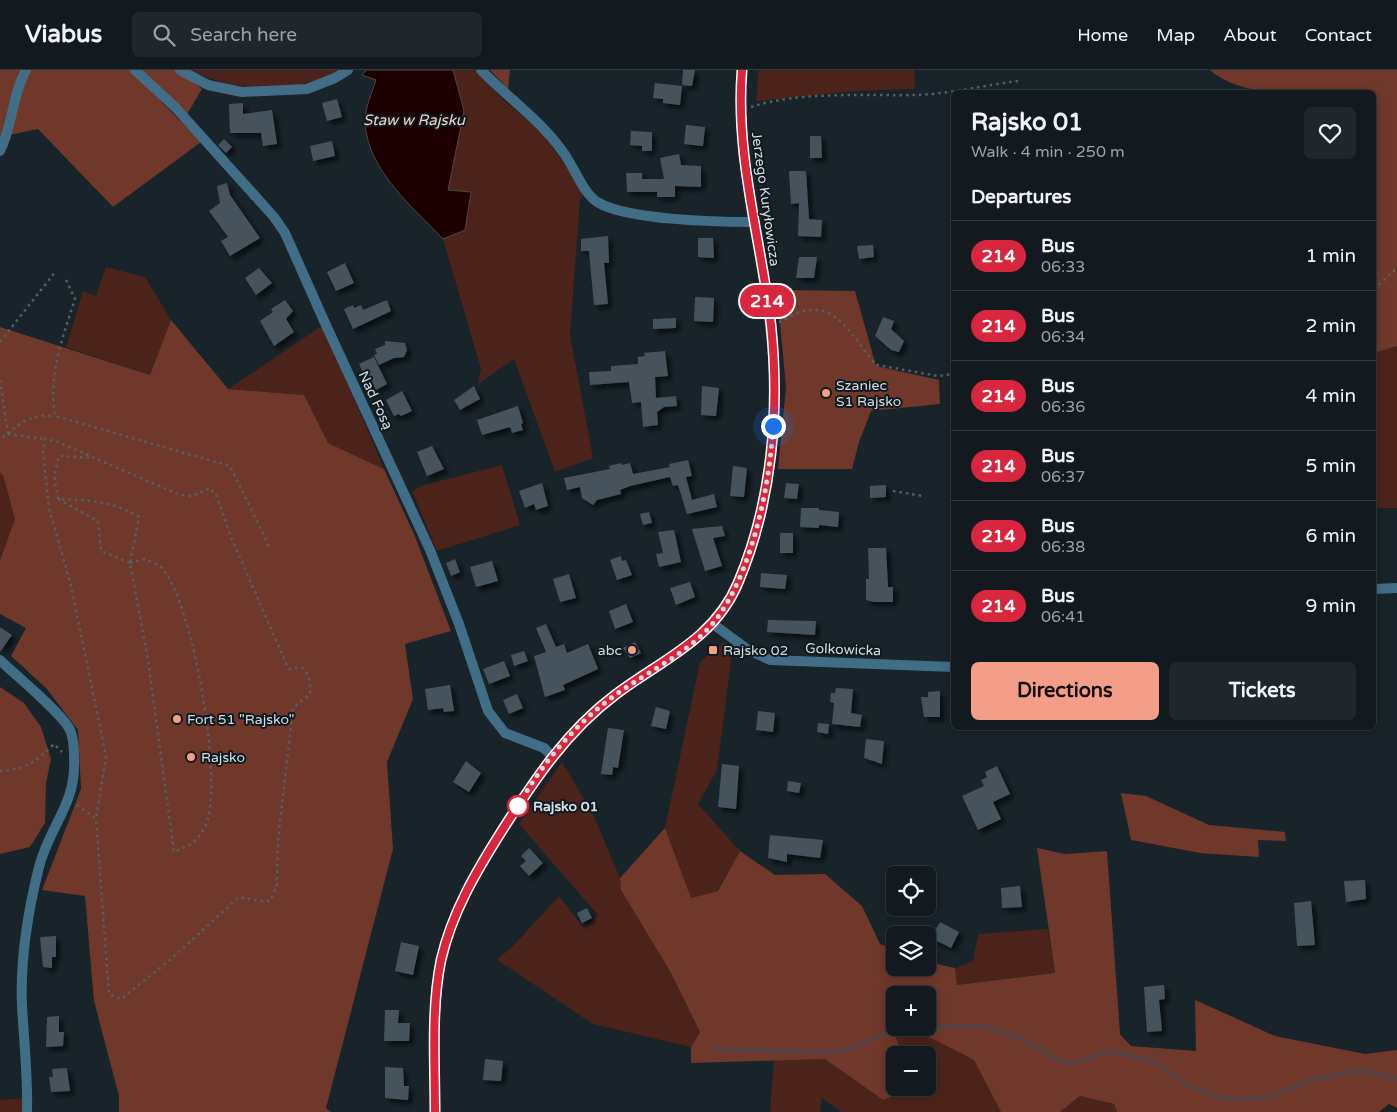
<!DOCTYPE html>
<meta charset="utf-8">
<style>
body{margin:0;font-family:"Varela Round",sans-serif;background:#1f272d;color:#f1f3f6;height:100vh;display:flex;flex-direction:column;font-size:19px;white-space:nowrap}
*{box-sizing:border-box;margin:0}
p{font-size:16px;color:#9ca1a5}
.icon{flex:none;width:28px;height:28px;fill:none;stroke:currentColor;stroke-width:2;stroke-linecap:round;stroke-linejoin:round}
.map{position:relative;flex:1;overflow:hidden}
.panel{position:absolute;left:951px;top:20px;width:425px;height:640px;display:flex;flex-direction:column;background:#121a20;border-radius:8px;box-shadow:0 2px 12px #0003,0 0 0 1px #31383e}
.panel>*{flex:none}
.badge{padding:0 10px;border-radius:16px;font-size:18px;line-height:32px}
.buttons{position:absolute;left:886px;top:796px;display:grid;gap:10px}
.buttons a{display:grid;place-items:center;width:50px;height:50px;border-radius:8px;background:#121a20;box-shadow:0 2px 12px #0003,0 0 0 1px #31383e;font-size:25px}
.you{position:absolute;width:25px;height:25px;margin:-12px;border:4px solid #fff;border-radius:50%;background:#1a73e8;box-shadow:0 0 0 8px #1a73e833}
.map>.badge{position:absolute;translate:-50% -50%;box-shadow:0 0 0 2px #fff}
h2{padding:0 20px;font-size:19px;line-height:45px}
.round{display:grid;place-items:center;flex:none;width:52px;height:52px;border-radius:8px;background:#1f272d}
.headline{display:flex;align-items:center;justify-content:space-between;height:85px;padding:0 20px}
h1{font-size:24px;font-weight:700;line-height:38px}
.primary-button{display:flex;gap:10px;margin-top:auto;padding:10px 20px}
.primary-button a{flex:1;height:58px;border-radius:8px;background:#f49e89;color:#111;font-size:20px;font-weight:700;line-height:58px;text-align:center}
.primary-button a+a{background:#1f272d;color:#f1f3f6}
ul{padding:0;list-style:none}
li{display:flex;align-items:center;gap:15px;height:70px;padding:0 20px;border-top:1px solid #31383e}
li div{flex:1}
li b{display:block;font-size:19px}
li em{font-style:normal}
li .badge{min-width:55px;font-weight:700;text-align:center}
header{display:flex;align-items:center;gap:30px;box-sizing:border-box;height:70px;padding:0 25px;background:#121a20;border-bottom:1px solid #31383e}
header strong{font-size:24px}
nav{display:flex;gap:28px;margin-inline-start:auto;font-size:18px}
.search{width:350px;height:45px;background:#1f272d;display:flex;align-items:center;gap:12px;box-sizing:border-box;padding:0 18px;border-radius:8px;color:#9ca1a5;font-size:19px}
.map>svg:first-child{display:block}
.green{fill:#4c231a}
.forest{fill:#6f382b}
.water{fill:#1c0000;stroke:#544244}
.lines{fill:none;stroke-linecap:round;stroke-linejoin:round}
.stream{stroke:#544244;stroke-width:4}
.building{fill:#47535b;filter:url(#shadow)}
.path{stroke:#565f66;stroke-width:2.5;stroke-dasharray:2.5 4;stroke-linecap:butt}
.minor{stroke:#426d87;stroke-width:10}
.tertiary{stroke:#426d87;stroke-width:10}
.line-casing{stroke:#fff;stroke-width:11}
.line{stroke:#d7263d;stroke-width:8}
.walk{stroke:#d5dce1;stroke-width:5;stroke-dasharray:0 9}
.poi-dot{fill:#f49e89;stroke:#0f1920;stroke-width:2}
.stop-dot{fill:#fff;stroke:#d7263d;stroke-width:2.5}
.labels{text-anchor:middle;stroke-width:4;stroke-linejoin:round;paint-order:stroke}
.street-label{font-size:14px;fill:#d5dce1;stroke:#0f1920}
.poi-label{font-size:14px;fill:#d5dce1;stroke:#0f1920;text-anchor:start}
.stop-label{font-size:14px;font-weight:bold;fill:#d5dce1;stroke:#0f1920;text-anchor:start}
.water-label{font-size:15px;font-style:italic;fill:#f5cfc6;stroke:#0f1920}
</style>
<header>
<strong>Viabus</strong>
<div class="search"><svg class="icon" aria-label="search" viewBox="0 0 24 24"><circle cx="10" cy="10" r="6"/><path d="M15 15l6 6"/></svg>Search here</div>
<nav><a>Home</a><a>Map</a><a>About</a><a>Contact</a></nav>
</header>
<div class="map">
<svg width="1397" height="1042" viewBox="0 0 1397 1042">
<defs>
<filter id="shadow"><feDropShadow dx="4" dy="4" stdDeviation="2.5" flood-color="#0009"/></filter>
</defs>
<rect width="100%" height="100%" fill="#18232a"/>
<!-- green -->
<path class="green" d="M190,0H340C296,25 234,22 190,0Z
M453,0H475L500,27L542,63L585,123L580,128L570,265L593,388L555,402L514,289L478,314L481,299L443,169L465,160L471,122L448,120L464,41Z
M759,0H914L915,19L855,21L756,31Z
M106,197L145,207L171,250L150,305L66,277L83,221L96,226Z
M323,255L384,399L328,373L304,325L228,319Z
M1397,276V438H1374V283Z
M502,395L520,455L437,481L412,421L424,415Z
M0,402L3,404L15,449L0,490Z
M723,572L733,575L717,700L698,734L740,781L717,821L691,828L665,758L700,592Z
M562,692L593,744L620,808L621,820L671,903L700,962L691,977L593,954L497,890L514,875L559,826L584,858L598,845L519,754Z
M1048,859L1055,903L957,915L955,898L973,891L978,864Z
M888,946L895,949V958H911L974,990L1001,1042H842L822,1028L820,1042H770L774,990L825,989L883,1030L913,1019V1018H928V985H902Z
M1080,1026L1114,1034L1117,1042H1060Z
M23,1028L22,1042H0V1030Z"/>
<!-- forest -->
<path class="forest" d="M0,0H130L201,72L113,137L38,59L0,67Z
M139,0H178L202,19L186,46Z
M490,0H510L508,19Z
M1210,0H1397V276L1374,283V22C1327,22 1246,33 1210,0Z
M777,220L855,221L876,296L939,310L940,334L871,341L859,372L852,399H778L786,318Z
M171,250L228,319L304,325L328,373L384,399L414,464L451,561L405,574L413,629L387,692L393,779L326,1038L331,1042H119V1026L94,931L85,826L42,820L81,719L78,660L46,618L11,586L26,558L0,544V490L15,449L3,405L0,402V257L150,305Z
M0,617L24,633L41,657L51,689L46,713L45,753L30,777L0,784Z
M1121,723L1146,726L1209,755L1285,762L1286,771L1258,770L1259,787L1200,783L1131,770Z
M665,758L691,828L718,821L740,781L775,805L825,804L862,836L880,874L895,880V898H928V892L955,898L957,915L1055,903L1037,778L1065,784L1107,781L1120,964L1131,976L1196,981L1195,930L1275,966L1365,984L1397,980V1038L1389,1034L1379,1042H1117L1114,1034L1080,1026L1060,1042H1001L974,990L911,958H928V925H895V949L889,947L902,985H895V1018H913V1019L883,1030L825,989L691,993V977L700,962L671,903L621,820L620,808Z"/>
<!-- water -->
<path class="water" d="M367,0H453L464,41L448,120L471,122L465,160L443,169C413,137 369,102 365,54C364,40 372,23 376,10L362,5Z"/>
<g class="lines">
<!-- stream -->
<path class="stream" d="M712,979L830,982L851,978L883,964H911L949,956H982L1014,965L1064,993L1078,992L1103,982L1119,983L1156,992L1186,1014L1213,1025L1230,1029L1271,1027L1309,1011L1351,1002L1365,1001L1397,1009"/>
</g>
<!-- building -->
<path class="building" d="M683,0H695L692,16L682,15Z
M655,13L682,16L680,35L663,33V29L653,28Z
M337,29L342,47L327,51L322,33Z
M243,33V44L272,40L277,74L263,76L261,63H230L229,34Z
M686,55L705,57L703,76L684,74Z
M631,61L652,62V81H642V76L630,75Z
M810,66H821L822,88H810Z
M224,69L232,77L226,83L218,75Z
M332,71L335,86L313,91L310,76Z
M679,84L681,95L701,96V117L675,116V127H657V122H627L626,103H642V109H664L660,88Z
M789,101H806L809,149L822,150L821,167L798,166L799,133L791,134Z
M227,113L230,125L260,168L230,186L221,171L228,167L209,141L220,133L217,116Z
M608,166L609,193H604L608,234L594,235L589,181H581V169Z
M698,168H713L714,188L698,187Z
M873,175L874,187L859,189L857,176Z
M799,187H817L814,208H796Z
M345,193L354,213L336,221L327,202Z
M259,198L272,213L256,225L245,208Z
M695,227L714,228L713,252L694,251Z
M285,230L293,241L286,249L294,262L274,276L260,251L273,242L271,239Z
M387,230L391,241L353,259L344,239L353,235L354,238L361,235L363,240Z
M883,247L894,251L891,259L904,271L899,282L891,280L875,266Z
M676,248V258L653,259V249Z
M385,271L405,273L407,280L404,287L394,288L379,295L374,285L377,284L375,279L385,275Z
M665,281L668,306L655,307L656,328L676,326L677,336L664,337L657,342L658,355L643,357L641,332L632,333L629,312L590,315L589,302L611,301V296L638,294V287L645,286L644,283Z
M374,287L387,314L376,320L369,306L365,308L359,294Z
M474,316L480,329L460,340L454,330Z
M702,316L719,318L716,346L701,345Z
M402,321L412,341L401,346L399,344L394,346L386,330Z
M518,336L523,353L521,354L523,360L512,363L510,357L482,365L477,350Z
M432,376L444,399L427,406L417,382Z
M688,390L692,406L686,407L692,430L714,424L717,437L687,444L678,415L673,416L670,407L630,416L620,420L621,424L597,430L593,435L582,428L580,417L567,420L564,408L610,399L609,396L621,393L622,395L630,393L633,404L670,397L669,394Z
M733,396L747,398L744,427L730,426Z
M542,413L548,436L536,440L534,434L525,438L519,421Z
M786,413L799,414L797,429L784,428Z
M886,415V427L870,428V416Z
M801,438H819V440L839,442L838,457L819,455V458L800,457Z
M649,442L652,453L643,455L640,444Z
M722,456L725,466L713,468L722,496L705,501L692,459Z
M674,460L681,492L659,497L656,484L663,483L658,462Z
M780,463H793V483H780Z
M868,478H886L888,517H893V532H874L866,530V509H869Z
M621,486L622,491L626,490L632,505L617,510L610,490Z
M455,489L460,502L451,506L446,493Z
M492,491L498,511L476,517L470,497Z
M761,503L787,505L785,519L760,517Z
M569,504L576,528L560,532L553,509Z
M690,512L695,527L676,535L670,518Z
M626,534L633,552L615,559L609,541Z
M768,550L816,551L815,565L767,562Z
M546,554L556,577L564,574L567,583L588,574L598,599L563,615L565,620L545,627L534,586L546,582L536,558Z
M0,557L12,565L0,582Z
M635,572L641,583L630,588L623,578Z
M524,581L528,591L514,596L511,585Z
M504,591L510,606L489,614L483,599Z
M450,615L454,641L444,642L443,638L428,640L425,619Z
M836,618L853,619L851,643L862,645L860,657L832,654L834,633L830,632L831,623H835Z
M940,621V647H924L921,627H928V622Z
M517,624L523,638L509,644L503,630Z
M656,637L670,641L666,659L651,656Z
M758,641L775,643L773,662L756,660Z
M818,653L829,654L828,664L817,662Z
M608,658L624,660L618,698L613,697L612,705L601,704Z
M866,669L884,671L882,694L864,688Z
M466,691L481,703L469,722L453,712Z
M722,694L739,696L736,739L718,737Z
M997,696L1010,724L993,732L1001,749L978,760L962,726L984,716L981,710L987,707L985,702Z
M788,711L801,713L799,723L787,721Z
M770,765L823,770L820,788L787,784V792L768,788Z
M529,778L543,793L529,806L520,796L526,791L521,786Z
M1365,810L1366,829L1346,832L1344,811Z
M1020,816L1022,837L1002,838L1001,818Z
M1311,831L1315,875L1297,876L1294,833Z
M587,838L592,848L582,853L577,843Z
M940,852L959,862L951,878L931,868Z
M56,866V887H52V898L43,897L40,867Z
M401,872L419,876L413,905L395,901Z
M1164,915L1165,929L1159,930L1162,961L1147,962L1144,917Z
M385,940H399L398,953H410L409,971H384Z
M59,946V962H64L63,976L46,977L47,947Z
M485,989L503,991L501,1011L483,1010Z
M385,997L403,998L404,1016H409L408,1030L385,1028Z
M67,998L70,1021L51,1022L49,1007H53L52,999Z"/>
<g class="lines">
<!-- path -->
<path class="path" d="M751,37C799,21 865,26 916,25C949,24 985,15 1018,11
M66,210L75,229C63,266 48,306 55,346L230,396L270,478
M1374,219L1397,198
M779,252C786,250 793,244 800,242C839,229 854,273 877,295L938,306L954,304
M0,272L56,201
M0,310L8,364L0,369
M8,364C23,350 33,344 55,346
M8,364L45,369
M893,421L923,426
M58,429L54,406L59,386L90,388
M130,493L145,489C150,492 158,494 162,498C193,532 225,716 205,757C197,772 189,776 174,782L148,590L130,493L139,447C113,431 88,430 58,429L98,451L101,481L130,493
M0,701C25,700 37,691 54,674L62,682
M77,735L96,749L109,924L121,929L170,890L239,827L260,831H270L277,815L278,770L293,638L310,624C311,613 309,606 303,598L289,599L285,591L231,467L217,427L210,418L192,426L180,425L58,372L45,369L43,384L49,438L70,512L106,686L96,749"/>
<!-- minor -->
<path class="minor" d="M135,0L175,37L274,147L285,163L325,253L430,480L459,554L488,641L505,663L544,678L552,686
M180,0L208,15L242,22L307,19L335,8L348,0
M481,0C511,31 549,56 570,93C577,105 586,126 599,133C629,150 717,152 753,152
M0,81C13,55 12,25 26,0
M1374,519L1397,518
M713,554L747,579L770,590L954,597
M0,590C15,605 62,643 70,660C73,667 74,678 74,686C77,735 50,754 39,797C28,841 20,890 22,936C24,972 28,1006 27,1042"/>
<!-- tertiary -->
<path class="tertiary" d="M435,1042C435,992 431,939 441,890C452,842 477,800 503,759C535,709 567,661 615,625C663,589 712,572 738,513C773,434 780,340 770,255C761,169 735,87 742,0"/>
</g>
<g class="lines">
<!-- line casing -->
<g class="line-casing">
<path id="line" d="M435,1042C435,992 431,939 441,890C452,842 477,800 503,759C535,709 567,661 615,625C661,590 714,570 738,513C772,433 780,341 771,255C761,169 735,87 742,0"/>
</g>
<!-- line -->
<use href="#line" class="line"/>
<!-- walk -->
<path class="walk" d="M518,736C542,693 578,651 618,623C646,603 678,588 703,564C749,521 770,418 773,356"/>
</g>
<!-- markers -->
<g class="poi-dot">
<circle cx="826" cy="323" r="5"/>
<circle cx="632" cy="580" r="5"/>
<rect x="708" y="575" width="10" height="10" rx="2.5"/>
<circle cx="177" cy="649" r="5"/>
<circle cx="191" cy="687" r="5"/>
</g>
<circle class="stop-dot" cx="518" cy="736" r="10"/>
<g class="labels">
<!-- street labels -->
<g class="street-label">
<text transform="translate(766 129) rotate(82)" y="5">Jerzego Kuryłowicza</text>
<text transform="translate(376 330) rotate(65)" y="5">Nad Fosą</text>
<text transform="translate(843 579) rotate(2)" y="5">Golkowicka</text>
</g>
<!-- poi labels -->
<g class="poi-label">
<text x="836" y="320">Szaniec<tspan x="836" dy="16">S1 Rajsko</tspan></text>
<text x="622" y="585" text-anchor="end">abc</text>
<text x="723" y="585">Rajsko 02</text>
<text x="187" y="654">Fort 51 "Rajsko"</text>
<text x="201" y="692">Rajsko</text>
</g>
<!-- stop labels -->
<g class="stop-label">
<text x="533" y="741">Rajsko 01</text>
</g>
<!-- water labels -->
<g class="water-label">
<text x="414" y="55">Staw w Rajsku</text>
</g>
</g>
</svg>
<div class="buttons">
<a><svg class="icon" aria-label="locate" viewBox="0 0 24 24"><circle cx="12" cy="12" r="6"/><path d="M12 2v4M12 18v4M2 12h4M18 12h4"/></svg></a>
<a><svg class="icon" aria-label="layers" viewBox="0 0 24 24"><path d="M12 4l9 5-9 5-9-5zM3 14l9 5 9-5"/></svg></a>
<a>+</a>
<a>−</a>
</div>
<div class="you" style="left:773px;top:356px"></div>
<b class="badge" style="left:767px;top:231px;background:#d7263d;color:#fff">214</b>
<section class="panel">
<div class="headline"><div><h1>Rajsko 01</h1><p>Walk · 4 min · 250 m</p></div><a class="round"><svg class="icon" aria-label="heart" viewBox="0 0 24 24"><path d="M12 20l-8-8c-3-5 5-10 8-4 3-6 11-1 8 4z"/></svg></a></div>
<h2>Departures</h2>
<ul>
<li><span class="badge" style="background:#d7263d;color:#fff">214</span><div><b>Bus</b><p>06:33</p></div><em>1 min</em></li>
<li><span class="badge" style="background:#d7263d;color:#fff">214</span><div><b>Bus</b><p>06:34</p></div><em>2 min</em></li>
<li><span class="badge" style="background:#d7263d;color:#fff">214</span><div><b>Bus</b><p>06:36</p></div><em>4 min</em></li>
<li><span class="badge" style="background:#d7263d;color:#fff">214</span><div><b>Bus</b><p>06:37</p></div><em>5 min</em></li>
<li><span class="badge" style="background:#d7263d;color:#fff">214</span><div><b>Bus</b><p>06:38</p></div><em>6 min</em></li>
<li><span class="badge" style="background:#d7263d;color:#fff">214</span><div><b>Bus</b><p>06:41</p></div><em>9 min</em></li>
</ul>
<div class="primary-button"><a>Directions</a><a>Tickets</a></div>
</section>
</div>
